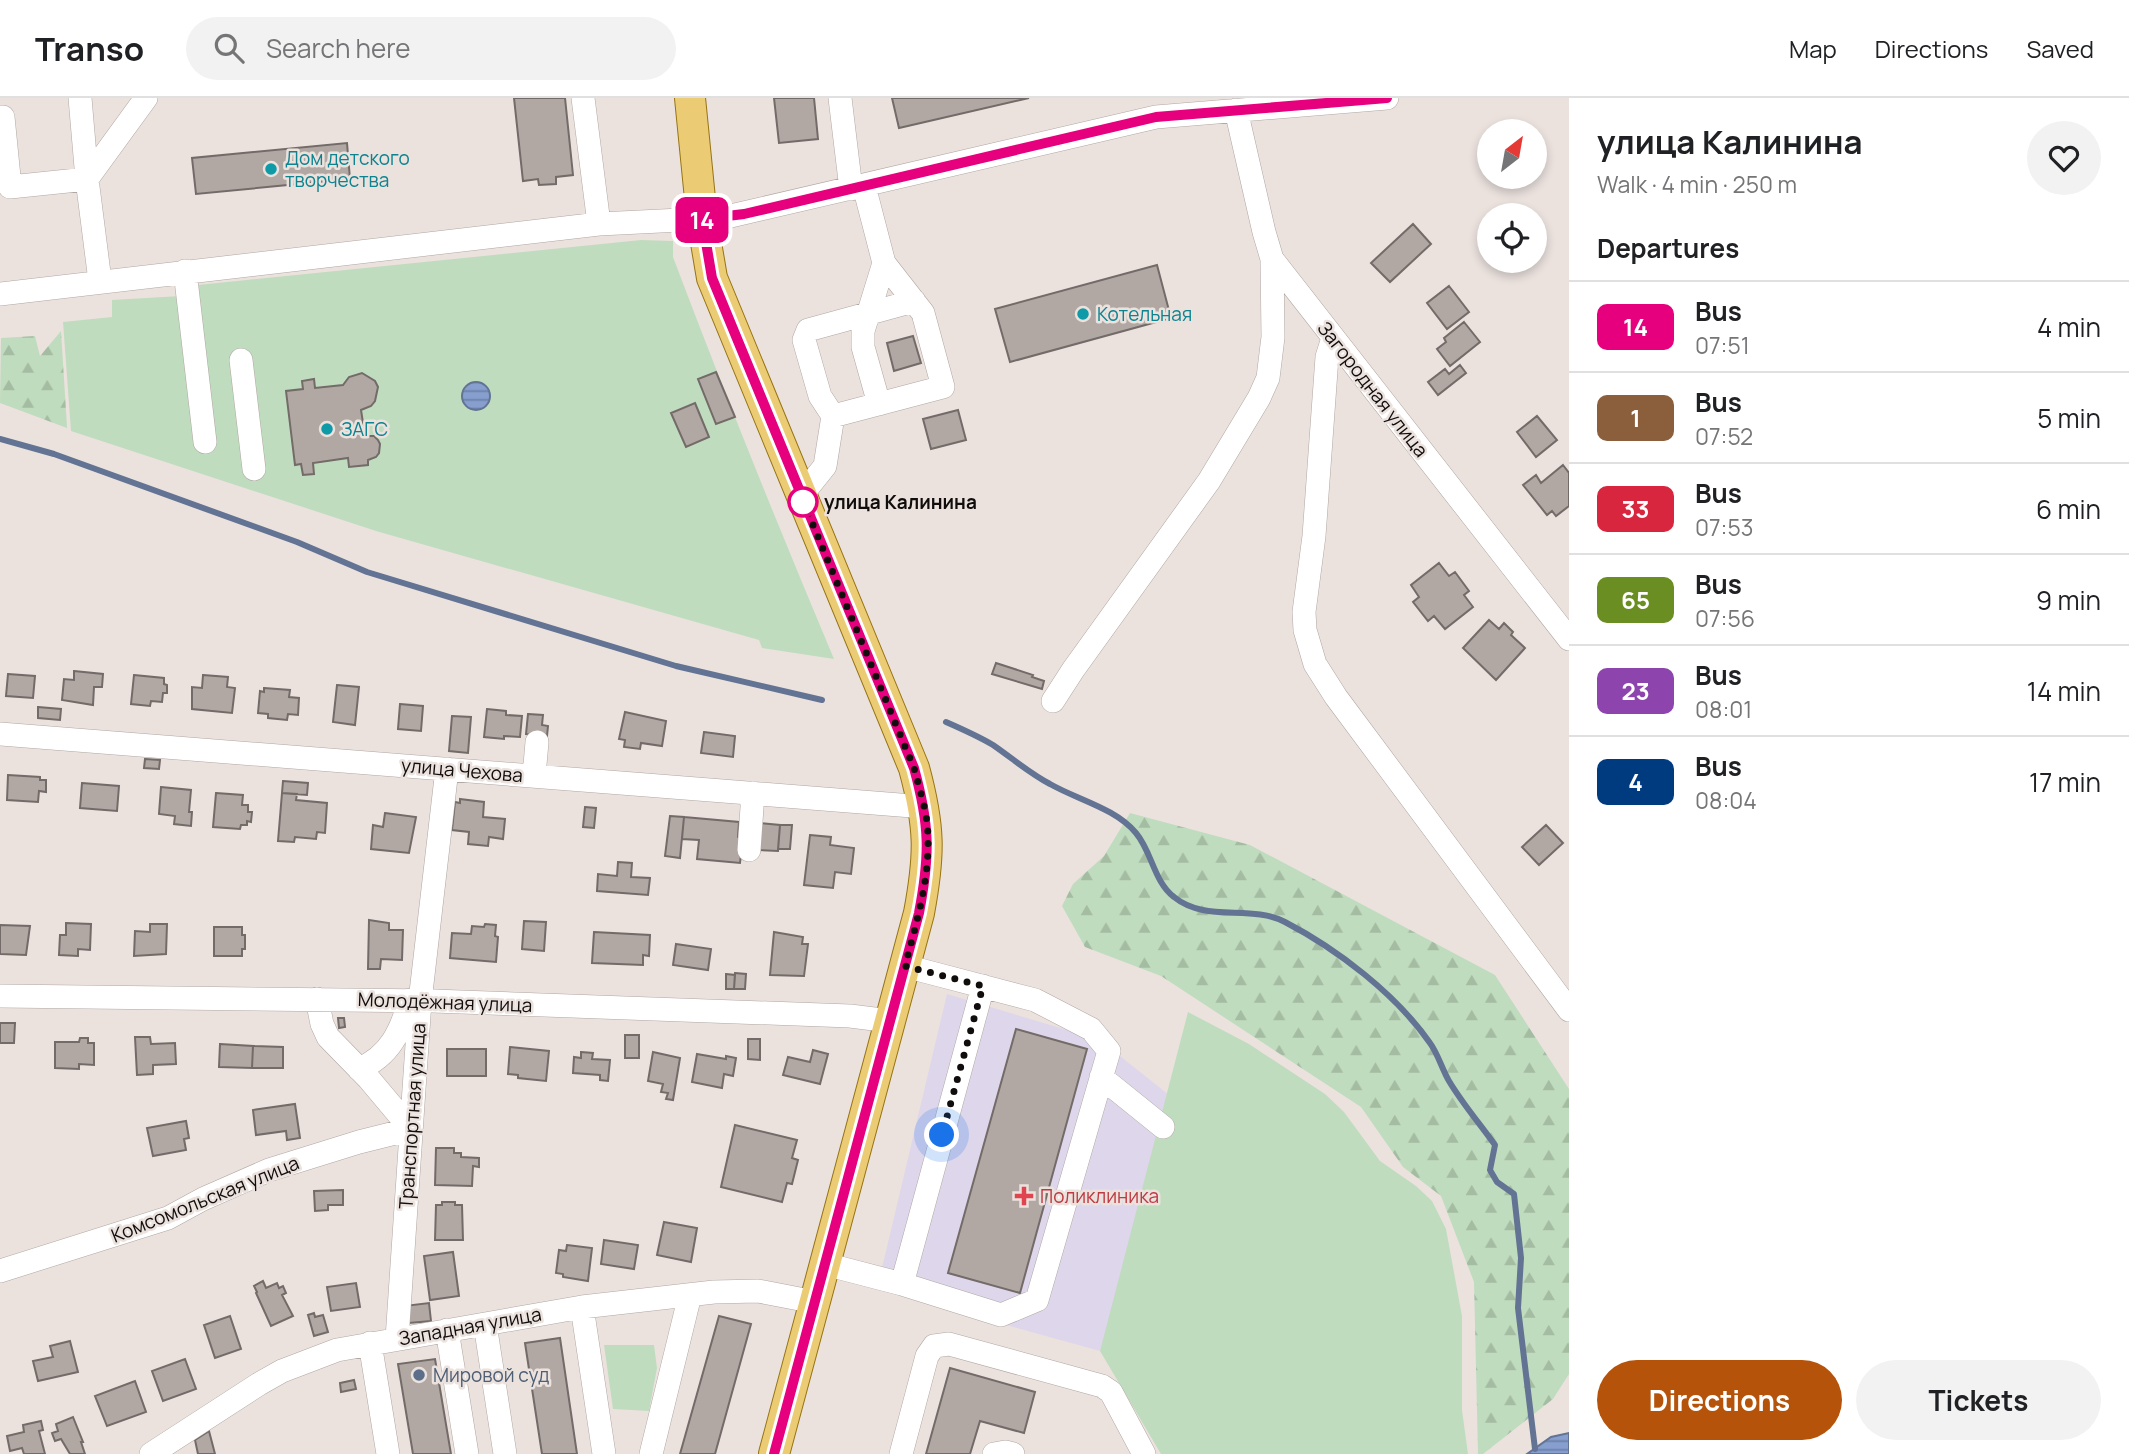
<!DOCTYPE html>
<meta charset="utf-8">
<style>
body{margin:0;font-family:Manrope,sans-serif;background:#f2f2f2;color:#202124;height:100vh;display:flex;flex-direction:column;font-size:26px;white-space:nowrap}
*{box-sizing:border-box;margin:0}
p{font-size:23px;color:#757577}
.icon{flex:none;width:38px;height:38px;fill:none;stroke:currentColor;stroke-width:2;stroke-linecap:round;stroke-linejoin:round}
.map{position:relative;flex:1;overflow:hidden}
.side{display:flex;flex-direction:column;background:#fff;width:560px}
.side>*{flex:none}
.badge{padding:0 14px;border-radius:10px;font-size:24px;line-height:46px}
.needle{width:46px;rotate:31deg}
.tools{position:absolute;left:1477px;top:21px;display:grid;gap:14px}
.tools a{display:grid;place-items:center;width:70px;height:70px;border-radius:50%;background:#fff;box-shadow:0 4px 10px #0003;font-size:35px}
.you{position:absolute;width:35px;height:35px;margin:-18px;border:5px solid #fff;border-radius:50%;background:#1a73e8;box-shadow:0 0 0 10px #1a73e833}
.map>.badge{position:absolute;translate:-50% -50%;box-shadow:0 0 0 4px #fff}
h2{padding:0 28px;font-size:26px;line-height:63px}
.round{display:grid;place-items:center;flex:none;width:74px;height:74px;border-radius:37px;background:#f2f2f2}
.overview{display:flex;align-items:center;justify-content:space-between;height:119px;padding:0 28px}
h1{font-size:33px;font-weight:700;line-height:52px}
.action{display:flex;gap:14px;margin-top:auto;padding:14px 28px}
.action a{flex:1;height:80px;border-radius:42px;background:#b45309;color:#fff;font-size:28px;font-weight:700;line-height:80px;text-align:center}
.action a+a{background:#f2f2f2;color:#202124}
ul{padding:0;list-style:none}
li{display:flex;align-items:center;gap:21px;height:91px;padding:0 28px;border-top:2px solid #e0e0e0}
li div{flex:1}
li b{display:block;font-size:26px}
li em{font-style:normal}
li .badge{min-width:77px;font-weight:700;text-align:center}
header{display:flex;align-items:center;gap:42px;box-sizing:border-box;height:98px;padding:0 35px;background:#fff;border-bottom:2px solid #e0e0e0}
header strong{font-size:33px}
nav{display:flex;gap:38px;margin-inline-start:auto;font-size:24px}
.search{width:490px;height:63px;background:#f2f2f2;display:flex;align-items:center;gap:18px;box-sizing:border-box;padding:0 24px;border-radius:38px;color:#757577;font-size:26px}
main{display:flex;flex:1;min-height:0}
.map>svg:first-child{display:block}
.medical{fill:#ded6eb}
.green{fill:#c0dcbe}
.forest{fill:url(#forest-firs)}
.water{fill:url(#water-rules);stroke:#637394;stroke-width:2}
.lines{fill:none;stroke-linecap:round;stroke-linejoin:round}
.stream{stroke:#637394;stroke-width:6}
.building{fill:#b1a8a4;stroke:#736b68;stroke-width:2}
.minor-casing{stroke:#b0a7a3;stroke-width:24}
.major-casing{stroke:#967313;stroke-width:32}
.minor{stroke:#fff;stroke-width:23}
.major{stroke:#ebcc74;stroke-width:30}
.line-casing{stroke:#fff;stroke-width:16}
.line{stroke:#e6007e;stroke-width:10}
.walk{stroke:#100d0c;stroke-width:7;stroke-dasharray:0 12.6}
.culture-dot{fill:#0f9aa8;stroke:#ebe2de;stroke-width:2.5}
.stop-dot{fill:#fff;stroke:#e6007e;stroke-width:3.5}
.health-dot{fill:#e0444e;stroke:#ebe2de;stroke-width:2.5}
.service-dot{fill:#5c6f8a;stroke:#ebe2de;stroke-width:2.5}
.labels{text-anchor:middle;stroke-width:5;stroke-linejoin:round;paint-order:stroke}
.culture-label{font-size:19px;fill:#0d838f;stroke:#ebe2de;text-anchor:start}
.street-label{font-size:19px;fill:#100d0c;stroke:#ebe2de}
.stop-label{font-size:19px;font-weight:bold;fill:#100d0c;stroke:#ebe2de;text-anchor:start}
.health-label{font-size:19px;fill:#be3a42;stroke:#ebe2de;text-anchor:start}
.service-label{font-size:19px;fill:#4e5e75;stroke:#ebe2de;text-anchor:start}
</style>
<header>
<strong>Transo</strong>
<div class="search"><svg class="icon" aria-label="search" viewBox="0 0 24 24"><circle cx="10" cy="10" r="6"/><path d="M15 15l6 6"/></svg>Search here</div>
<nav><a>Map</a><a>Directions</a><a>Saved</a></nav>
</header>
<main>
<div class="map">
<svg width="1569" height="1356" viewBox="0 0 1569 1356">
<defs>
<pattern id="forest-firs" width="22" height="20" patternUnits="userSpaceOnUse" patternTransform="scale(1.75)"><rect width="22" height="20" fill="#c0dcbe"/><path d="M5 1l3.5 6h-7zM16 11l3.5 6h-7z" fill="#a4bca2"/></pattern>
<pattern id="water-rules" width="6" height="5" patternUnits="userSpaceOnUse" patternTransform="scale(1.75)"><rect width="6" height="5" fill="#869fcf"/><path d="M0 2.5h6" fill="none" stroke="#6c80a6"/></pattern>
</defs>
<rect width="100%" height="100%" fill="#ebe2de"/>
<!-- medical -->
<path class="medical" d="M947,896L1100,942L1179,1005L1100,1253L877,1191Z"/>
<!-- green -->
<path class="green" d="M641,142L673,143V159C724,294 778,428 834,561L762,550L759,542L376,433L71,333L63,224L112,219V202L198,197V187Z
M1188,914L1249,946L1325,996L1344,1014L1380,1063L1416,1088L1432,1103L1446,1131L1462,1218V1312L1468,1356H1161L1100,1253Z
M604,1247H654L657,1270L649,1313L613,1311Z"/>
<!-- forest -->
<path class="forest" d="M61,233L67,329V330L0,305L1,240L35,238L40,258Z
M1130,715L1250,747L1495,877L1569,991V1276L1553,1301L1483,1356H1478L1474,1184L1441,1098L1403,1069L1361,1009L1161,878L1085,849L1062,808L1073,786L1104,758Z"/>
<!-- water -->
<path class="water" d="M462 298a14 14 0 1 1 28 0a14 14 0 1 1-28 0Z
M1569,1335V1356H1527L1551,1339Z"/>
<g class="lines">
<!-- stream -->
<path class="stream" d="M0,341L54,356L297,444L367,474L676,568L822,602
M946,624C962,631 978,638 993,647C1012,660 1029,675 1050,686C1078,702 1115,710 1136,735C1152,754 1154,784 1174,799C1206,825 1250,806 1285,824C1337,851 1396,896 1430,945C1438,956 1442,971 1449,983C1462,1005 1480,1026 1495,1047L1490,1072L1497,1084L1514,1096L1521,1160L1518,1210L1535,1351"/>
</g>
<!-- building -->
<path class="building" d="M514,0H565L573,77L556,79V86L539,87L538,81L523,83Z
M774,0H814L818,41L779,45Z
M892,0H1029L899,30Z
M347,45L350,81L196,96L192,60Z
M1413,126L1431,146L1390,184L1371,165Z
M1157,167L1171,220L1010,264L995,211Z
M1449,188L1469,214L1447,231L1427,205Z
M1464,224L1480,244L1450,268L1437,251L1446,244L1444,240Z
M913,238L921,265L894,273L887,245Z
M1460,267L1466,275L1438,297L1428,284L1445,271L1449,276Z
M716,274L735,319L716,326L698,281Z
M362,275L375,283L378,289L375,303L371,308L361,312L365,338H374L378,342L380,346L379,355L376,359L368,362V367L349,369L348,360L313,365L314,376L303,377L301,366L295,367L286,293L303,291L302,283L314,281L315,290L343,287L349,279Z
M695,305L709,339L686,349L671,315Z
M958,312L966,342L931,351L923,321Z
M1537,318L1557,342L1536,359L1517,334Z
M1563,367L1569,375V408L1556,418L1552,413L1547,417L1523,387L1536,377L1541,385Z
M1439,465L1449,478L1455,474L1469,493L1464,497L1473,509L1445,531L1434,518L1428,523L1413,504L1419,499L1411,487Z
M1489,522L1499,531L1504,525L1513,534L1511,537L1525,550L1496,582L1463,550Z
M996,565L1033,577L1032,579L1044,583L1042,591L992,576Z
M74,573L103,576L102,589H94L93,607L62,602L64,581L74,582Z
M8,576L35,578L33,600L6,598Z
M134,577L164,580V586L167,587V595H163L162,604L151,603L150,608L131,606Z
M203,577L228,579L227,589L235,590L232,615L192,611V589L202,590Z
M337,587L359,589L355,627L333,624Z
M264,590L290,592L289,599L299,600L298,617L288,616L287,622L268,620V616L258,615L260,593L264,594Z
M400,606L423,608L421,633L398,631Z
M38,609L61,611L60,622L38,620Z
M487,611L506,613V617L522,618L520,639L504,638V641L484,639Z
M625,614L666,623L662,648L641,645L640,651L624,649L625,642L619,641Z
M528,616L543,617L542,627L548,628L547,638L526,636Z
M452,618L471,619L468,655L449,653Z
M704,634L735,638L733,659L701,655Z
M145,661L160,662L159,671L144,670Z
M8,677L40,679V682H46V694L39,693L38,704L7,702Z
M283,683L308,685L307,697L282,695Z
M82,685L119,688L117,713L80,710Z
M161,689L191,692L189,714H192L191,728L174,726L175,718L159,716Z
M216,695L243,697L242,707H248V714H252L251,724L247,723V727H241L240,731L213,729Z
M282,695L297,696L296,702L327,705L325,735L317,734L316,741L295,739L294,744L278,743Z
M460,701L484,704L483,719L505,721L503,741L489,739L488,748L468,746L469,734L452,732L455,704L460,705Z
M585,709L596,710L594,730L583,729Z
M385,715L416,719L409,755L371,751L373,727L383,729Z
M670,718L684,719L680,760L665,758Z
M684,719L739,724L738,739L743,740L740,765L697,761L699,742L682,741Z
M760,725L780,727L778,753L758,752Z
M780,727H792L790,751H778Z
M1546,727L1563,745L1539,767L1522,749Z
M810,737L831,739L830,747L854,750L851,776L835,774L833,790L804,787Z
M618,764L632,765L631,779L650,780L648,797L597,793L598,776L617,778Z
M369,822L389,825V832H403L402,862L381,861L380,871H368Z
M524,823L546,824L544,853L522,851Z
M66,825L91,826L90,852L78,851V858L59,857L60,837H66Z
M150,826H167L166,856L134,858L135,833L150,834Z
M485,826L496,827L495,838L498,839L496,864L450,860L452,835L471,836L472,828L484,829Z
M0,827L30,828L26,857L0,856Z
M214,829H242V837H245V851H242V858H214Z
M594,834L650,837L649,858L643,857V867L592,865Z
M774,834L803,839L802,846H808L804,878L770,877Z
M676,846L711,851L708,872L673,867Z
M735,875L746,876L745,891H734Z
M726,876L735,877L734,891H726Z
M338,920H344L345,929L339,930Z
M0,925H15L14,945H0Z
M1016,931L1087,951L1020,1195L948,1175Z
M625,937H639V960H625Z
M135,939H150L151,946L175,945L176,966L153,967V976L137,977Z
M80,940H88V945H94V967L79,966V971L55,970V944H79Z
M748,941H760V962L748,961Z
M220,946L253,948L252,970L219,969Z
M253,948L283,949V970H252Z
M510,949L549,953L546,983L518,980V977L508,976Z
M447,951H486V978H447Z
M813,952L828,956L820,986L783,977L788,959L810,964Z
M581,954L593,955L592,961L610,962L608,983L600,982V977L573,975L574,959L581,960Z
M653,954L680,960L673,1002L666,1001L668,995L661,994L663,986L648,983Z
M697,956L726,961V958L736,960L733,978L724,976L722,990L692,984Z
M295,1006L300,1040L287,1042L286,1033L256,1037L253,1012Z
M186,1023L189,1040L184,1041L186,1052L153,1058L147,1030Z
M735,1027L797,1042L792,1060L798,1062L792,1086L787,1085L782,1104L721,1089Z
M436,1050H454V1055H461V1059L479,1060V1069L473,1068L472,1088L435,1087Z
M343,1092V1107H328V1112L315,1113L314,1093Z
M442,1104H455V1107H462L463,1142H435L436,1107H442Z
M664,1124L697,1130L691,1164L657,1157Z
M604,1142L638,1147L634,1171L601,1166Z
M567,1147L592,1150L588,1183L563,1179V1176L556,1175L559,1152L566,1153Z
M453,1154L459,1198L430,1202L424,1158Z
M263,1183L266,1190L277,1185L279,1190L283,1188L286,1195L282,1197L293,1218L271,1228L256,1195L257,1194L254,1188Z
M356,1185L360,1209L331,1213L327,1189Z
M429,1205L431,1223L409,1225L404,1208Z
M314,1215L315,1219L323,1217L328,1234L314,1238L308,1217Z
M230,1218L241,1251L215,1260L204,1227Z
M719,1218L751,1226L715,1356H680Z
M560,1240L577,1356H542L525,1245Z
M70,1243L78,1274L38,1283L33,1263L53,1259L50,1248Z
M185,1261L196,1291L163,1303L152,1273Z
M435,1261L451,1356H413L398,1266Z
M950,1270L1035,1294L1024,1335L980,1323L970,1356H926Z
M354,1282L356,1291L341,1294L340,1285Z
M135,1283L146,1314L107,1328L95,1298Z
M73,1319L83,1344H81L85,1356H70L61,1341L55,1343L52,1335L58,1333L56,1326Z
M41,1323L43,1332L39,1333L45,1356H24L22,1350L10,1353L7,1338L24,1334L23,1327Z
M209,1333L215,1356H198L195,1342Z"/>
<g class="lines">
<!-- minor casing -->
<g class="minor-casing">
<path id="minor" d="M583,0L599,126
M840,0L851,91
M1236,12L1264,134L1272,161L1569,541
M0,19H3L10,89L87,81L80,0
M185,173L205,344
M100,183L87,81L146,0
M0,196L599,126L722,120L1156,19L1387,0
M1333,240L1327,259L1314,438L1304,514L1305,532L1315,566L1336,599L1569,912
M241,262L254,371
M879,306L863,249V233L884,165
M833,318L943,289L923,215L884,165L864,88
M801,398L825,368L833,318L820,298L804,242L808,232L914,203
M1053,603L1073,572L1209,383L1259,300L1268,280L1273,239L1272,161
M0,636L925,709
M534,678L537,644
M749,752L753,695
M905,868L1035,902L1091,931L1109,953L1037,1202L1001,1217L902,1186L983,888
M0,898L433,903L850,918L890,923
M359,971C390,958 401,933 410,902
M1101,979L1163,1029
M825,1166L902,1186
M0,1173L168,1120L203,1101L269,1072L359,1044L411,1031L369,981L328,939L322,926L317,901
M582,1209L604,1356
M485,1226L505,1356
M447,1232L467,1356
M397,1241L420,903L447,671
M370,1245L388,1356
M151,1356L259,1286L282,1273L337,1252L582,1209L714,1194L758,1193L815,1204
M651,1356L690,1197
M901,1356L927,1258L934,1248L949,1246L1102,1288L1111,1294L1144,1356
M994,1356L1005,1354L1013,1356"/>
</g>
<!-- major casing -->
<g class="major-casing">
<path id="major" d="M690,0L702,121L712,180L914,670C930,729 930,756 919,815L774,1356"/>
</g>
<!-- minor -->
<use href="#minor" class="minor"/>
<!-- major -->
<use href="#major" class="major"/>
</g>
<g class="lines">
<!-- line casing -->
<g class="line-casing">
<path id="line" d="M774,1356L919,815C930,757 930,728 914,670L712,180L702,121L744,116L1156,19L1387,0"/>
</g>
<!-- line -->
<use href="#line" class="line"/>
<!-- walk -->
<path class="walk" d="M803,404L801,398L914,670C920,693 928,716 928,740C929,784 916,826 905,868L983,888L942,1037"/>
</g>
<!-- markers -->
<g class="culture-dot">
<circle cx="271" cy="71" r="7"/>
<circle cx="1083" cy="216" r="7"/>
<circle cx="327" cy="331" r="7"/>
</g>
<circle class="stop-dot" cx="803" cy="404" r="14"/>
<path class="health-dot" d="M1020.5 1087.5h7v7h7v7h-7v7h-7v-7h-7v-7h7z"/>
<circle class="service-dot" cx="419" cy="1277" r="7"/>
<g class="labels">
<!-- culture labels -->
<g class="culture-label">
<text x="285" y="67">Дом детского<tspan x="285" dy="22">творчества</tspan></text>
<text x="1097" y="223">Котельная</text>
<text x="341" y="338">ЗАГС</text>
</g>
<!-- street labels -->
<g class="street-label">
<text transform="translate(1373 291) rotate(52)" y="7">Загородная улица</text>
<text transform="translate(462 672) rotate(5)" y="7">улица Чехова</text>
<text transform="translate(445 904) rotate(2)" y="7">Молодёжная улица</text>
<text transform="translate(412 1018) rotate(-86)" y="7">Транспортная улица</text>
<text transform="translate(205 1101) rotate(-22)" y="7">Комсомольская улица</text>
<text transform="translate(470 1228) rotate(-10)" y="7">Западная улица</text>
</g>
<!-- stop labels -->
<g class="stop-label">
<text x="824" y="411">улица Калинина</text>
</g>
<!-- health labels -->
<g class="health-label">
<text x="1040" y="1105">Поликлиника</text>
</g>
<!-- service labels -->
<g class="service-label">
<text x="433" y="1284">Мировой суд</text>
</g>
</g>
</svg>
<div class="tools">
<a><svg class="needle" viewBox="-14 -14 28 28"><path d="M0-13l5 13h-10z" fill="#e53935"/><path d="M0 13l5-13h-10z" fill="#757577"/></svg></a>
<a><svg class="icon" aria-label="locate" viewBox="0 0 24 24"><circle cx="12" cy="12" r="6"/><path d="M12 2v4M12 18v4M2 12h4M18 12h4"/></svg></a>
</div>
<div class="you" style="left:942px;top:1037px"></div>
<b class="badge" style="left:702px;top:122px;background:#e6007e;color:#fff">14</b>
</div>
<section class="side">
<div class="overview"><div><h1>улица Калинина</h1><p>Walk · 4 min · 250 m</p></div><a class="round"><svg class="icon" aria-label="heart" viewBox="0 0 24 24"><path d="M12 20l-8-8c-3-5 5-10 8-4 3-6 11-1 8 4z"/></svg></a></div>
<h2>Departures</h2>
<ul>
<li><span class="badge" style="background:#e6007e;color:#fff">14</span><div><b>Bus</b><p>07:51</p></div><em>4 min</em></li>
<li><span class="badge" style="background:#8b5e3c;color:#fff">1</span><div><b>Bus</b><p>07:52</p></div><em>5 min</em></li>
<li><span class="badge" style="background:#d7263d;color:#fff">33</span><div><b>Bus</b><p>07:53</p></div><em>6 min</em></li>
<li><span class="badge" style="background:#6b8e23;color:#fff">65</span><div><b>Bus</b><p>07:56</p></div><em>9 min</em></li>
<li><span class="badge" style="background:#8e44ad;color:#fff">23</span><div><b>Bus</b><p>08:01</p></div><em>14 min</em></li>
<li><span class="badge" style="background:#003b80;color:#fff">4</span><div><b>Bus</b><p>08:04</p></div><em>17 min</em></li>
</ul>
<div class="action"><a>Directions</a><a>Tickets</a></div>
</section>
</main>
